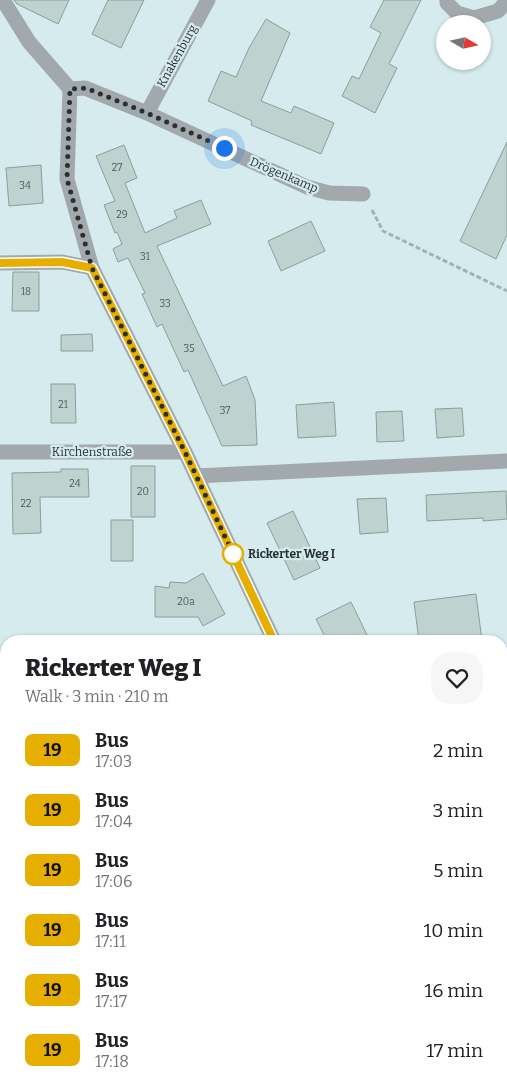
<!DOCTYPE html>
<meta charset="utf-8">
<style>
body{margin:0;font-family:Bitter,serif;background:#f6f6f6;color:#202124;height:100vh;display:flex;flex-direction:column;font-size:19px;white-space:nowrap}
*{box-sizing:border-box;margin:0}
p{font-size:16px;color:#757577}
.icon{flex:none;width:28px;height:28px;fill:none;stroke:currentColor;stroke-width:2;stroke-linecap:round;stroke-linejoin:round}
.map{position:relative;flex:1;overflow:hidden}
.drawer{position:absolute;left:0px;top:635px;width:508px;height:455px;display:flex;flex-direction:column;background:#fff;border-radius:20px 20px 0 0;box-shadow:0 1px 4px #0004}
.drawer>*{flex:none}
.badge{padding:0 10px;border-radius:8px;font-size:18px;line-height:32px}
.needle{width:32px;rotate:99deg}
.buttons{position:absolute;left:436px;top:15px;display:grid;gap:10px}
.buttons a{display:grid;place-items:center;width:55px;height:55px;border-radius:50%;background:#fff;box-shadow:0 1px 4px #0004;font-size:25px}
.you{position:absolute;width:25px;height:25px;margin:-12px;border:4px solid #fff;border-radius:50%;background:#1a73e8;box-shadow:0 0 0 8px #1a73e833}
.map>.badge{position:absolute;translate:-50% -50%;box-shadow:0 0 0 2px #fff}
.round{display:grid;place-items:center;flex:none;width:52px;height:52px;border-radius:20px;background:#f6f6f6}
.summary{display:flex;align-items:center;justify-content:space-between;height:85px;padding:0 25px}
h1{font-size:24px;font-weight:800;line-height:38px}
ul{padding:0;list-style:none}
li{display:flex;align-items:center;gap:15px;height:60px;padding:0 25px}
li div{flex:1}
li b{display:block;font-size:19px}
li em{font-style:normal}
li .badge{min-width:55px;font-weight:700;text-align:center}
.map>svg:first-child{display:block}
.building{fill:#bed3d0;stroke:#8a9e9b}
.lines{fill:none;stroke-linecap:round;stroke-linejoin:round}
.path{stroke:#a1b2b5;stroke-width:3;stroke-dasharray:5 2.5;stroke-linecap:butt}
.minor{stroke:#a2a9ad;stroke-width:15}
.tertiary{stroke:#a2a9ad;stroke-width:15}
.line-casing{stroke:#fff;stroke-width:11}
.line{stroke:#e6af00;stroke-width:8}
.walk{stroke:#283031;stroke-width:5;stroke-dasharray:0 9}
.stop-dot{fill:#fff;stroke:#e6af00;stroke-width:2.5}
.labels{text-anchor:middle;stroke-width:4.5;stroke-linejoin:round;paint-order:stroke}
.number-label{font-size:10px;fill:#4e5959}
.street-label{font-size:12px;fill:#283031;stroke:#d6ebee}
.stop-label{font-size:12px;font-weight:bold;fill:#283031;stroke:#d6ebee;text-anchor:start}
</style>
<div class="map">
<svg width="507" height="1090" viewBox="0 0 507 1090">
<rect width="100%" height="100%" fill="#d6ebee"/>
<!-- building -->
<path class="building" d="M14,0H69L58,24L17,4Z
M108,0H144L121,48L92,34Z
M384,0H421L389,64L397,68L375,113L342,96L352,76L359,79L381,33L370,27Z
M266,19L290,33L261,101L291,113L294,106L334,123L321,154L251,125L252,121L208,101L221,71L236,77L249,48Z
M507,142V235L496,259L460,241Z
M124,145L137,178L125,183L145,233L177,218L174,211L201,200L211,224L157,246L223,386L246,376L255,400L257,445L222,446L188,370L184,372L162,324L157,327L142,294L145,293L128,258L118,262L113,249L122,244L117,232L115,233L104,205L115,201L96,156Z
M41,165L43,203L9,206L6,168Z
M311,221L325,251L281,271L268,241Z
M13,272H39V311H12Z
M92,334L93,351H61V335Z
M51,384H75L76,423H51Z
M334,402L336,436L298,438L296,405Z
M462,408L464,436L437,438L435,409Z
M402,411L404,441L377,442L376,412Z
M131,466H155V517H131Z
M61,469H88L89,497H40L41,533L13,534L12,473L61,472Z
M506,491L507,519L483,521V518L427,521L426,495Z
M386,498L388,532L360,534L357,499Z
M293,511L320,568L294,580L267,523Z
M111,520H133V561H111Z
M203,573L225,614L203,626L198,617H155V586L169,588L170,582L186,583Z
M476,594L482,641H419L414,602Z
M351,602L370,641H327L316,619Z"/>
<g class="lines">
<!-- path -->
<path class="path" d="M372,210L383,231L507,291"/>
<!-- minor -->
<path class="minor" d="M3,0L29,42L70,89L67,179L92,268
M447,0V3L457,13L474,18L498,11L507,1
M70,89L85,88L147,113L307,187L329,193L363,194
M147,113L208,0
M0,452H185
M196,476L507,461
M501,717L507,716
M0,794H6"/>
<!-- tertiary -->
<path class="tertiary" d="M0,263L62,262L92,268L185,452L274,641
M477,1084L480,1090"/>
</g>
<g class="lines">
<!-- line casing -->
<g class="line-casing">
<path id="line" d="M0,263L62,262L92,268L185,452L274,641"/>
</g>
<!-- line -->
<use href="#line" class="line"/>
<!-- walk -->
<path class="walk" d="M224,148L147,113L86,88L70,89L67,179L92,268L185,452L235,558L233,554"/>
</g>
<!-- markers -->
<circle class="stop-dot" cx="233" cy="554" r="10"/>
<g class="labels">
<!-- number labels -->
<g class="number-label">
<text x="117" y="171">27</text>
<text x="25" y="189">34</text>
<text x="122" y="218">29</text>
<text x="145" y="260">31</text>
<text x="26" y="295">18</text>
<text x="165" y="307">33</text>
<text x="189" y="352">35</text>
<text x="63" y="408">21</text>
<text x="225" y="414">37</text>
<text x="75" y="487">24</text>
<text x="143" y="495">20</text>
<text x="26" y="507">22</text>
<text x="186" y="605">20a</text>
</g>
<!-- street labels -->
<g class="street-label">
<text transform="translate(177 56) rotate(-61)" y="4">Knakenburg</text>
<text transform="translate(284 175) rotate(23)" y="4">Drögenkamp</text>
<text x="92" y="456">Kirchenstraße</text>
</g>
<!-- stop labels -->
<g class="stop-label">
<text x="248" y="558">Rickerter Weg I</text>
</g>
</g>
</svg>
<div class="buttons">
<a><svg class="needle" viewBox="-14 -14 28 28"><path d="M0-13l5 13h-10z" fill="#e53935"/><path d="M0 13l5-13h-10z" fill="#757577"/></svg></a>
</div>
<div class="you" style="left:224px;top:148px"></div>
<section class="drawer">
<div class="summary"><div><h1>Rickerter Weg I</h1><p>Walk · 3 min · 210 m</p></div><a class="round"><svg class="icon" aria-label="heart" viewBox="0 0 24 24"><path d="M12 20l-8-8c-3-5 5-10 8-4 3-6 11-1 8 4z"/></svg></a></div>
<ul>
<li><span class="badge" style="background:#e6af00;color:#111">19</span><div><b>Bus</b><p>17:03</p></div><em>2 min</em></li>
<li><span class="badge" style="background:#e6af00;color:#111">19</span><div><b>Bus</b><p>17:04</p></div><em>3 min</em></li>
<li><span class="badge" style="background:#e6af00;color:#111">19</span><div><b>Bus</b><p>17:06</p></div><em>5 min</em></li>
<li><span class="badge" style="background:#e6af00;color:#111">19</span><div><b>Bus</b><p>17:11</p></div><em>10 min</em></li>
<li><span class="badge" style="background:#e6af00;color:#111">19</span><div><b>Bus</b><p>17:17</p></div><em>16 min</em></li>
<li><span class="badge" style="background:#e6af00;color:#111">19</span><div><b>Bus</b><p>17:18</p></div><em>17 min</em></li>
</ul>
</section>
</div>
